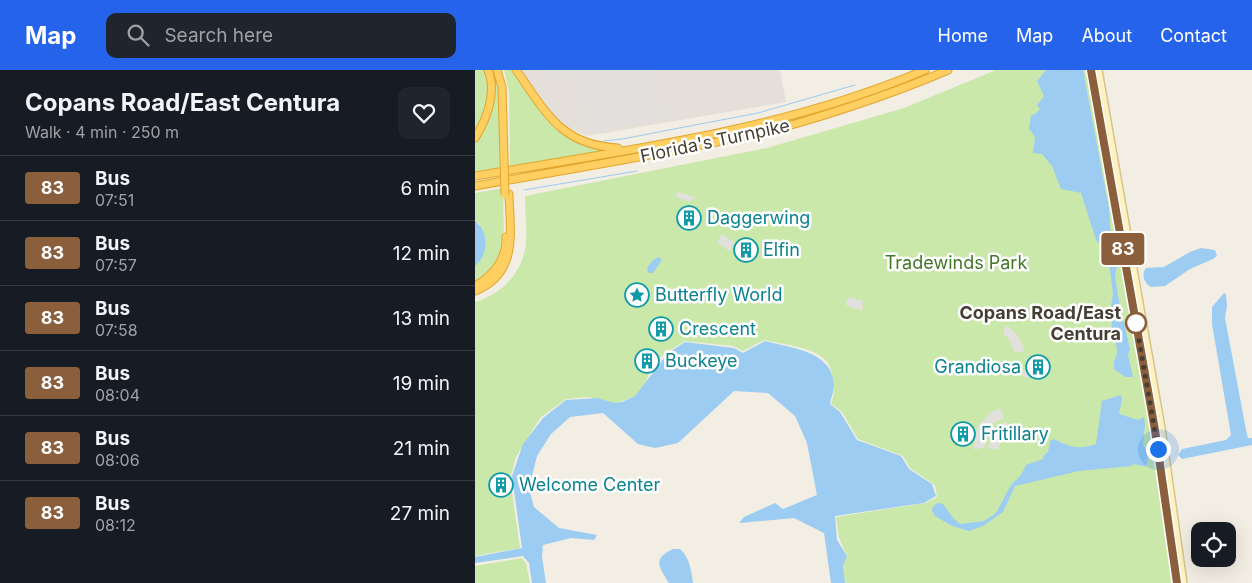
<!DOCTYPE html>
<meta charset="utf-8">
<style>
body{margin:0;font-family:Inter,sans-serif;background:#20242c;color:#f1f3f6;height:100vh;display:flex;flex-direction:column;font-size:19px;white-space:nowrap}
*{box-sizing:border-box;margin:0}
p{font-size:16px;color:#9ea1a6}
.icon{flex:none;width:28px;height:28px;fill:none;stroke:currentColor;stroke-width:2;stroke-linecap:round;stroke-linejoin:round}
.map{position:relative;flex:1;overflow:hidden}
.sheet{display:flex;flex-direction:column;background:#171b24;width:475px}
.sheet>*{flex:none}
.badge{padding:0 10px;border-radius:4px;font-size:18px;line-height:32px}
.tools{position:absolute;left:716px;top:452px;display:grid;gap:10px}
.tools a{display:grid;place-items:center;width:45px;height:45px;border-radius:10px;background:#171b24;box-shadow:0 5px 20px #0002;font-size:25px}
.you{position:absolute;width:25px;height:25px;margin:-12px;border:4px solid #fff;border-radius:50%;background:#1a73e8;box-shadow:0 0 0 8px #1a73e833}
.map>.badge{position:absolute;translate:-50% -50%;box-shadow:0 0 0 2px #fff}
.round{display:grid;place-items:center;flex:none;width:52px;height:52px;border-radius:10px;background:#20242c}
.overview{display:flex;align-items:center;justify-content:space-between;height:85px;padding:0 25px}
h1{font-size:24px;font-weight:700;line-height:38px}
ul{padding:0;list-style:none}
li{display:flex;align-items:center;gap:15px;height:65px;padding:0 25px;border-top:1px solid #363941}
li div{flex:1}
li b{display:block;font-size:19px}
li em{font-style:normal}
li .badge{min-width:55px;font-weight:700;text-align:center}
header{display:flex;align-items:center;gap:30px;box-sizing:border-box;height:70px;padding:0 25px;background:#2563eb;color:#fff}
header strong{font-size:24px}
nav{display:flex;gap:28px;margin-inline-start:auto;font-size:18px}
.search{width:350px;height:45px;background:#20242c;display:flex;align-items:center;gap:12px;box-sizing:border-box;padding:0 18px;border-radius:10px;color:#9ea1a6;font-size:19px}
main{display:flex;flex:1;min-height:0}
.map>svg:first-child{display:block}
.industrial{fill:#e4dfd8}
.green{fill:#cae8aa}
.parking{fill:#e2e0dc}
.water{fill:#9cccf2}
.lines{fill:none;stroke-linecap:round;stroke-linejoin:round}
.stream{stroke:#9cccf2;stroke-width:1}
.secondary-casing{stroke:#d4c491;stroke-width:8}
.motorway-casing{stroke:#e1a52e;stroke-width:9}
.secondary{stroke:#fff2c0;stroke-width:5}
.motorway{stroke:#ffcf61;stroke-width:7}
.motorway-bridge-casing{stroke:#e1a52e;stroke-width:9;stroke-linecap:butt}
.motorway-bridge{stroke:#ffcf61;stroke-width:7}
.line-casing{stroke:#fff;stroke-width:11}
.line{stroke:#8b5e3c;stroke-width:8}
.walk{stroke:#443e33;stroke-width:5;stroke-dasharray:0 9}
.stop-dot{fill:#fff;stroke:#8b5e3c;stroke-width:2.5}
.labels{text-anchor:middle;stroke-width:5;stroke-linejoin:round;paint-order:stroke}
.street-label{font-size:18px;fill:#443e33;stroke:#fff}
.culture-label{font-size:18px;fill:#0d838f;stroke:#fff;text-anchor:start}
.park-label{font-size:18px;fill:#427726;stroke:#fff}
.stop-label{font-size:18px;font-weight:bold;fill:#443e33;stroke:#fff;text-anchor:end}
</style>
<header>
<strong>Map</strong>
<div class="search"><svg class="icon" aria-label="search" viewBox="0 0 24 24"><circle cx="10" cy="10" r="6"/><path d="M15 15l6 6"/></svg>Search here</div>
<nav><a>Home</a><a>Map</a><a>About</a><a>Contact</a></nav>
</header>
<main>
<section class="sheet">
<div class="overview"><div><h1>Copans Road/East Centura</h1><p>Walk · 4 min · 250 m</p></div><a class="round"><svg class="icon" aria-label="heart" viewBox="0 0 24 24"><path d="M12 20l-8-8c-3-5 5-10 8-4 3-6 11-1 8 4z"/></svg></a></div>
<ul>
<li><span class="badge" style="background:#8b5e3c;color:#fff">83</span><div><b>Bus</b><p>07:51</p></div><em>6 min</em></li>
<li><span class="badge" style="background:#8b5e3c;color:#fff">83</span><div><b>Bus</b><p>07:57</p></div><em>12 min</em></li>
<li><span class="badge" style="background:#8b5e3c;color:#fff">83</span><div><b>Bus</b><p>07:58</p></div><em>13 min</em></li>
<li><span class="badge" style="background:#8b5e3c;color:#fff">83</span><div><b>Bus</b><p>08:04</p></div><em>19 min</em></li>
<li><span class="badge" style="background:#8b5e3c;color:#fff">83</span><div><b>Bus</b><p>08:06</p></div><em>21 min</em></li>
<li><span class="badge" style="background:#8b5e3c;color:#fff">83</span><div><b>Bus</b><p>08:12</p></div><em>27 min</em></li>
</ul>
</section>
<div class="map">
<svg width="777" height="513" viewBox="0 0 777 513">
<rect width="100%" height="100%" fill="#f2eee3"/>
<!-- industrial -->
<path class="industrial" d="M45,0H305L311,32L112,66L85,54Z"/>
<!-- green -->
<path class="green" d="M0,0H11C18,23 8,43 0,65Z
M15,0H19L24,17L27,97L0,102V71L12,48Z
M29,0H39L71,47L102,71L130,81L35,96L34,22Z
M521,0H612L668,315L699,513H370L368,496L372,486L364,468L361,447L451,433L462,427L460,415L435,398L428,386L383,369L367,342L356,334C359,325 360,320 358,310C357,305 356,296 352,292C341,277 306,274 289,270L268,281L258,276L210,271L189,284L182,291L175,301L169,316L160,326L140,334L129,333L115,327L91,329L65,348L41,387L35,409L45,478L0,486V232C28,224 50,200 51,170C52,155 50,141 50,126L292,78L429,38Z
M28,118L29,170L24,191L0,215V196L3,193L5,154L0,151V123Z
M47,488L51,493L55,513H0V496Z"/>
<!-- parking -->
<path class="parking" d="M68,0H177L186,49L115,62L109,35H102L96,5L70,11Z
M202,122L221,127L215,132L201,127Z
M247,164L260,173L254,181L242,172Z
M374,227L388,231L387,241L370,235Z
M532,255L543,266L541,268L544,267L550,281L540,283L534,269L528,263L530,256Z
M554,292L558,306L548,308L547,301H549L552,293Z
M526,338L529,348L518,353L515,358L511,367L510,377L499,380L500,365L503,356L515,343Z
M530,351L536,360L528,366L523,379H516L513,377L518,364Z"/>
<!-- water -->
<path class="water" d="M571,0H608L634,139L637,182L642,197L640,206L643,226L655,279L653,285L658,307H650L639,299C638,292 639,292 641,287C645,278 636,263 637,253L633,246L635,244L638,223L634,194L629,178L621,170L606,123L586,119L577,96L567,84L558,83L560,67L554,59L556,45L560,44L565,39L562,35L569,26L562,11Z
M0,151C14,161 14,185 0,196Z
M726,178L740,180L742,186L738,189L715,199L690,216L676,217C669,213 666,204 671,198L689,197L715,182Z
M184,187L187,190L178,203H174L172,200C172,196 179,188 184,187Z
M749,223L751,224L752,236L750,248L772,365L773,368H777V375L707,389L703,385L707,379L751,370L756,365L737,254V237Z
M290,271C316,278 358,281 359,315C359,321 356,328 355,334L365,342L382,370L426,386L434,399L457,414L461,426L449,433L360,446L362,470L372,486L368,496L370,513H356L349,463L319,448L264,453L269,447L300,433L308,439L342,425L332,373L320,346L293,323L259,321L203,373L180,378L163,374L128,343L95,347L76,364L62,386L54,418L59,437L84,458L122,465L119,470L96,468L68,475L67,487L71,513H57L54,493L48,486L0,493V487L47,478L37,406L48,374L68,348L91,330L123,328L139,333L147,332L160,326L193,283L210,272L259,278L268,283Z
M646,325L647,329L644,344L663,350L669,347L670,355L668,374L673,385L671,397L659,394L656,396L604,401L540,416L528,442L508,456L494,461L477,456L460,446L457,440L458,437L462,433L468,434L479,449L485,454L509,451L521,443L536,415L546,405L551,395L568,389L569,385L573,382L575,371L579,369C594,377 604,380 621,374L627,331Z
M198,479H205C215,488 216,500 218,513H194C185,498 176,489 198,479Z"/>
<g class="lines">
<!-- stream -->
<path class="stream" d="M129,71L147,69L283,43L380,15
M49,120L162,101"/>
<!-- secondary casing -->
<g class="secondary-casing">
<path id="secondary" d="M616,0L680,360L702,513
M624,0L687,358L709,513"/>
</g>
<!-- motorway casing -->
<g class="motorway-casing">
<path id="motorway" d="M22,0L27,17L29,87
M41,0C71,42 85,75 143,78
M0,68C12,49 22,22 13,0
M0,106C152,80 307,61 450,0
M0,116C67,104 134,93 201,80C242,72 283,65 323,53C374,38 424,21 473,0
M0,216C18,206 32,189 31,167
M0,221C44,203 35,162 34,124"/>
</g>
<!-- secondary -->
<use href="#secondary" class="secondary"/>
<!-- motorway -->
<use href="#motorway" class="motorway"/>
<!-- motorway-bridge casing -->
<g class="motorway-bridge-casing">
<path id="motorway-bridge" d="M29,87L30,125"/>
</g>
<!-- motorway-bridge -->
<use href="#motorway-bridge" class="motorway-bridge"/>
</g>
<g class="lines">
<!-- line casing -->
<g class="line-casing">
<path id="line" d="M616,0L680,360L702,513"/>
</g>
<!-- line -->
<use href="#line" class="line"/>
<!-- walk -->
<path class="walk" d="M661,253L683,379"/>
</g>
<!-- icons -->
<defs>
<g id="building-ring" transform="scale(1.25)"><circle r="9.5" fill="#fff" stroke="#0f9aa8" stroke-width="1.5"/><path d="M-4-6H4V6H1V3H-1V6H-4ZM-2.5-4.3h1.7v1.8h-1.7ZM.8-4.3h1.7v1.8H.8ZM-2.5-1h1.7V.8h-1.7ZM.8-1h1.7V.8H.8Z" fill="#0f9aa8"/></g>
<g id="sight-ring" transform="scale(1.25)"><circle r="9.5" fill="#fff" stroke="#0f9aa8" stroke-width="1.5"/><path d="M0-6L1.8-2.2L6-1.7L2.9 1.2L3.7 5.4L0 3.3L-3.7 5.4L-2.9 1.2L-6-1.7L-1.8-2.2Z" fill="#0f9aa8"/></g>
</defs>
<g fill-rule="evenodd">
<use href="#building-ring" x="214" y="148"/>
<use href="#building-ring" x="271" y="180"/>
<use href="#sight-ring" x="162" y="225"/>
<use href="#building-ring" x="186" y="259"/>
<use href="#building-ring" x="172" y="291"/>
<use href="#building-ring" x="563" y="297"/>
<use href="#building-ring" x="488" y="364"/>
<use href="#building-ring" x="26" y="415"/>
</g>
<!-- markers -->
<circle class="stop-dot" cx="661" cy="253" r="10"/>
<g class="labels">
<!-- street labels -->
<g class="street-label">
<text transform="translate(240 71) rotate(-12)" y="6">Florida's Turnpike</text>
</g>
<!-- culture labels -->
<g class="culture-label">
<text x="232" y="154">Daggerwing</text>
<text x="288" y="186">Elfin</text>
<text x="180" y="231">Butterfly World</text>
<text x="204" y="265">Crescent</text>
<text x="190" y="297">Buckeye</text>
<text x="546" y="303" text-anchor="end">Grandiosa</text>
<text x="506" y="370">Fritillary</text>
<text x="44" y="421">Welcome Center</text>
</g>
<!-- park labels -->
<g class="park-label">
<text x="481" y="199">Tradewinds Park</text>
</g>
<!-- stop labels -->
<g class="stop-label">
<text x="646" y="249">Copans Road/East<tspan x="646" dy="21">Centura</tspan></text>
</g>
</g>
</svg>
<div class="tools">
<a><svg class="icon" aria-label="locate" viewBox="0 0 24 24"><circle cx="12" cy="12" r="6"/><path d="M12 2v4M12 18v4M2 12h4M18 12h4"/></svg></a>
</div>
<div class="you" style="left:683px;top:379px"></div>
<b class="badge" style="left:648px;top:179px;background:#8b5e3c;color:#fff">83</b>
</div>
</main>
